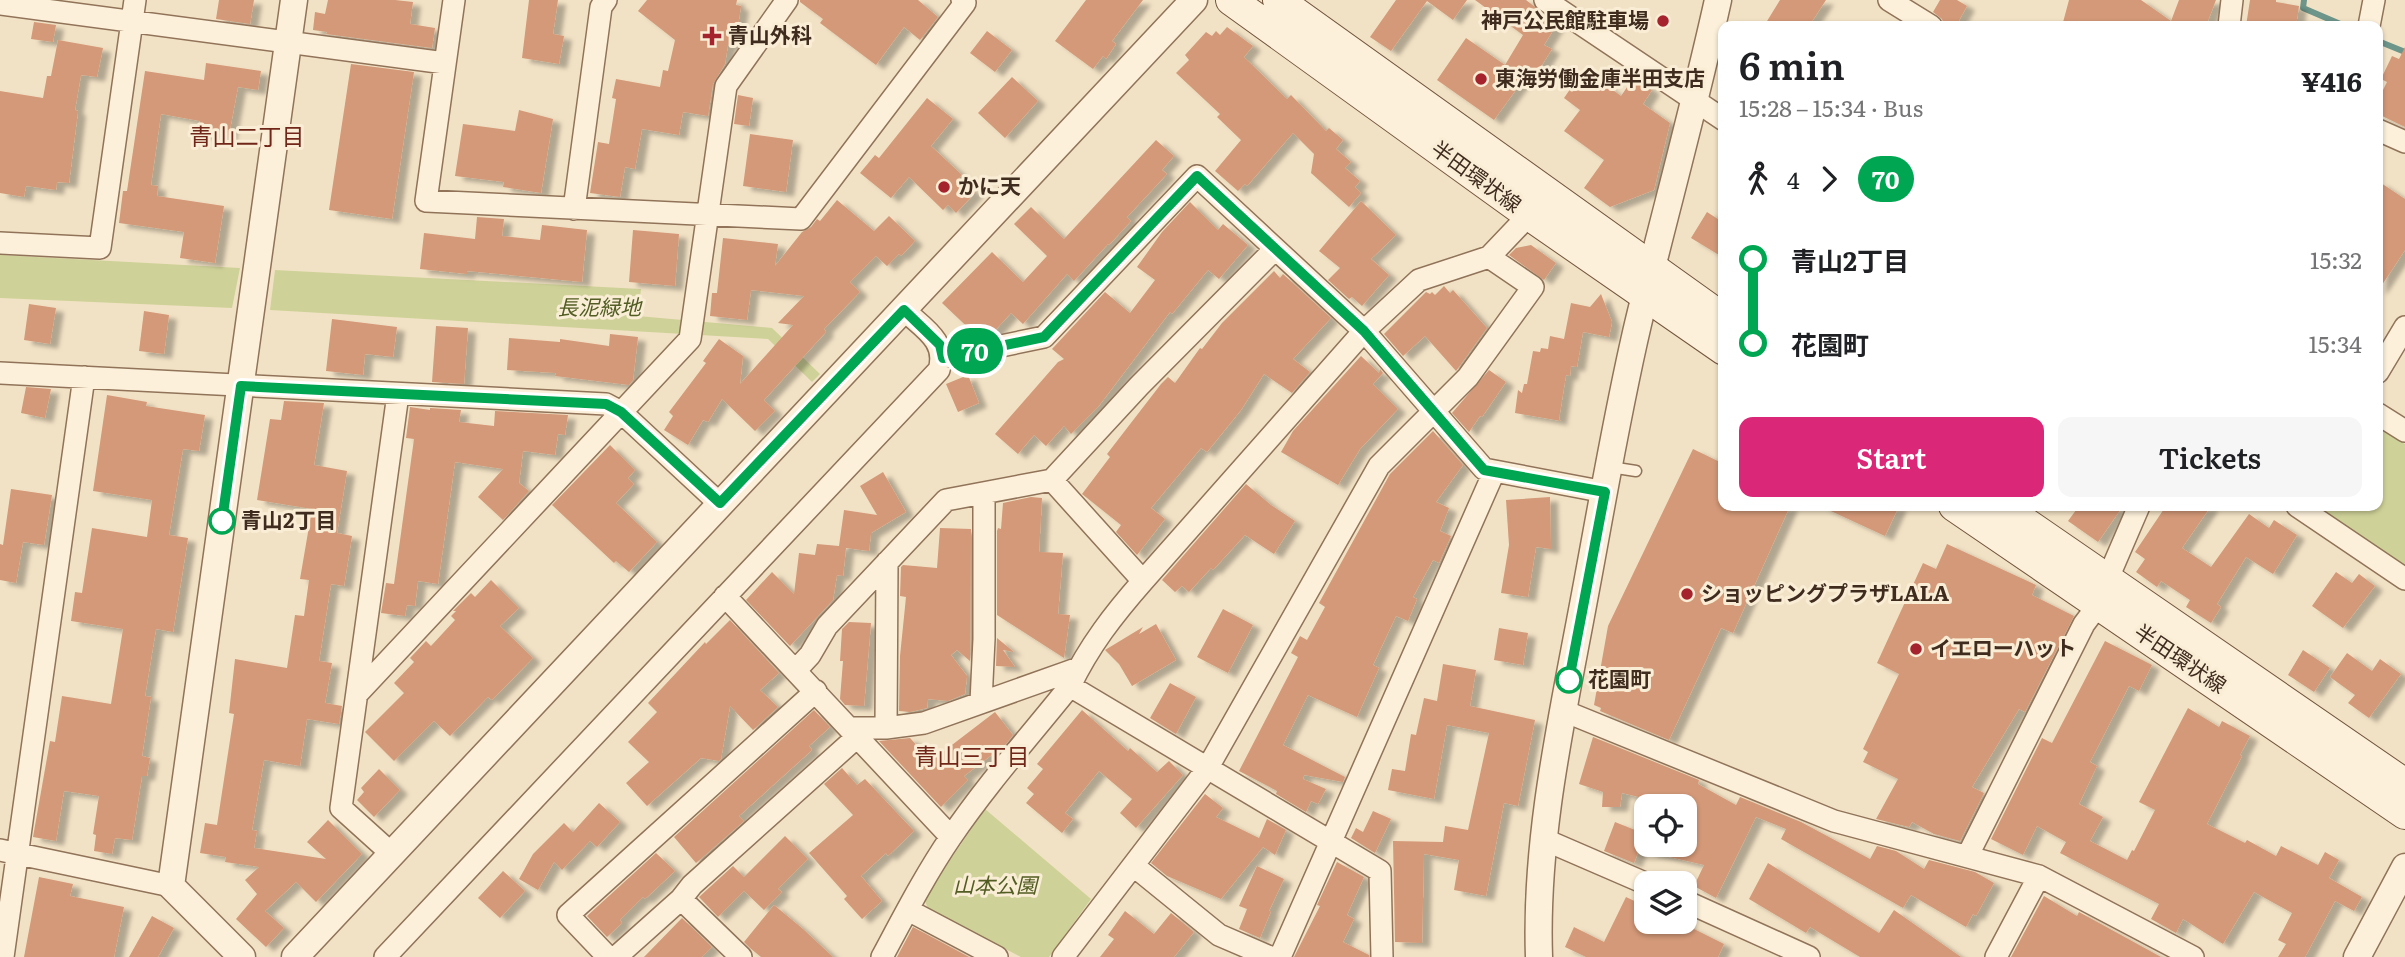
<!DOCTYPE html>
<meta charset="utf-8">
<style>
body{margin:0;font-family:Literata,"Noto Sans JP",serif;background:#f6f6f6;color:#202124;height:100vh;display:flex;flex-direction:column;font-size:26px;white-space:nowrap}
*{box-sizing:border-box;margin:0}
p{font-size:23px;color:#757577}
.icon{flex:none;width:38px;height:38px;fill:none;stroke:currentColor;stroke-width:2;stroke-linecap:round;stroke-linejoin:round}
.map{position:relative;flex:1;overflow:hidden}
.drawer{position:absolute;left:1718px;top:21px;width:665px;height:490px;display:flex;flex-direction:column;background:#fff;border-radius:14px;box-shadow:0 2px 5px #0004}
.drawer>*{flex:none}
.badge{padding:0 14px;border-radius:23px;font-size:24px;line-height:46px}
.fabs{position:absolute;left:1634px;top:794px;display:grid;gap:14px}
.fabs a{display:grid;place-items:center;width:63px;height:63px;border-radius:14px;background:#fff;box-shadow:0 2px 5px #0004;font-size:35px}
.map>.badge{position:absolute;translate:-50% -50%;box-shadow:0 0 0 4px #fff}
.legs{display:flex;align-items:center;gap:10px;height:77px;padding:0 21px;font-size:23px}
.legs p{margin-inline-start:auto}
.headline{display:flex;align-items:center;justify-content:space-between;height:119px;padding:0 21px}
h1{font-size:38px;font-weight:600;line-height:52px}
.primary-button{display:flex;gap:14px;margin-top:auto;padding:14px 21px}
.primary-button a{flex:1;height:80px;border-radius:14px;background:#db2777;color:#fff;font-size:28px;font-weight:600;line-height:80px;text-align:center}
.primary-button a+a{background:#f6f6f6;color:#202124}
ul{padding:0 21px;list-style:none}
li{display:flex;align-items:center;gap:24px;height:84px;font-size:26px}
li i{display:grid;place-items:center;width:10px;height:100%;margin:0 9px;background:currentColor}
li i::after{content:'';width:18px;height:18px;margin:-9px;border:5px solid;border-radius:50%;background:#fff}
li p{margin-inline-start:auto}
li:first-child i{background:linear-gradient(#0000 50%,currentColor 0)}
li:last-child i{background:linear-gradient(currentColor 50%,#0000 0)}
.map>svg:first-child{display:block}
.green{fill:#cfd298}
.lines{fill:none;stroke-linecap:round;stroke-linejoin:round}
.stream{stroke:#6d9589;stroke-width:6}
.building{fill:#d49978;filter:url(#shadow)}
.service-casing{stroke:#907359;stroke-width:13}
.minor-casing{stroke:#907359;stroke-width:24}
.tertiary-casing{stroke:#907359;stroke-width:29}
.secondary-casing{stroke:#72543c;stroke-width:32}
.service{stroke:#fcf0da;stroke-width:10}
.minor{stroke:#fcf0da;stroke-width:21}
.tertiary{stroke:#fcf0da;stroke-width:26}
.secondary{stroke:#fcf0da;stroke-width:30}
.line-1-casing{stroke:#fff;stroke-width:16}
.line-1{stroke:#00a651;stroke-width:10}
.poi-dot{fill:#a5232c;stroke:#f9edd6;stroke-width:2.5}
.stop-1-dot{fill:#fff;stroke:#00a651;stroke-width:3.5}
.labels{text-anchor:middle;stroke-width:6;stroke-linejoin:round;paint-order:stroke}
.poi-label{font-size:21px;font-weight:bold;fill:#3f2c1e;stroke:#f9edd6;text-anchor:start}
.street-label{font-size:21px;fill:#3f2c1e;stroke:#f9edd6}
.park-label{font-size:21px;font-style:italic;fill:#525d23;stroke:#f9edd6}
.stop-label{font-size:21px;font-weight:bold;fill:#3f2c1e;stroke:#f9edd6;text-anchor:start}
.neighbourhood-label{font-size:23px;fill:#702619;stroke:#f9edd6}
</style>
<div class="map">
<svg width="2405" height="957" viewBox="0 0 2405 957">
<defs>
<filter id="shadow"><feDropShadow dx="8" dy="4.5" stdDeviation="2" flood-color="#0004"/></filter>
</defs>
<rect width="100%" height="100%" fill="#f2e2c5"/>
<!-- green -->
<path class="green" d="M0,255L240,268L232,308L0,298Z
M275,270L641,289L638,316L772,328L820,374L812,382L768,339L270,310Z
M2378,428L2405,444V566L2316,507L2378,506Z
M985,809L1091,899L1049,957H1021L928,909L924,898Z"/>
<g class="lines">
<!-- stream -->
<path class="stream" d="M2304,0L2303,8L2345,26
M2378,41L2405,52"/>
</g>
<!-- building -->
<path class="building" d="M219,0H254L250,24L216,19Z
M328,0H395L413,2L410,24L435,28L432,48L326,34L327,32L313,30L315,12L325,14Z
M529,0H558L553,34L564,36L559,64L522,58Z
M647,0H737L736,5L741,6L735,46L728,45L725,64L713,84L708,116L683,112L679,135L642,129L635,169L625,167L620,197L590,193L598,142L609,144L616,99L612,98L616,79L660,87L663,70L668,71L675,40L638,11Z
M800,0H918L938,17L920,40L904,27L876,65L820,23L823,19L800,2Z
M1086,0H1143L1112,41L1116,44L1106,59L1103,56L1093,69L1055,41Z
M1396,0H1467L1453,20L1427,1L1391,51L1370,37Z
M1475,0H1526L1557,24L1544,45L1552,49L1535,76L1529,72L1494,120L1437,80L1466,38L1505,65L1523,35Z
M1780,0H1826L1809,26H1764Z
M1940,0H1957L1967,6L1956,26H1944L1942,19L1933,12Z
M2069,0H2141L2171,21L2179,0H2216L2206,26H2062Z
M2250,0H2276V2L2299,6L2296,26H2246Z
M34,22L56,25L53,42L31,39Z
M1227,27L1253,46L1244,57L1287,99L1291,95L1326,131L1329,128L1343,140L1336,149L1351,162L1345,168L1360,181L1355,187L1361,193L1349,207L1311,173L1314,154L1293,133L1247,186L1245,184L1238,191L1215,171L1241,140L1217,117L1220,114L1176,73L1189,60L1185,55L1206,32L1212,36L1216,31L1220,35Z
M987,31L1012,50L995,72L970,53Z
M58,40L103,48L97,77L81,75L75,110L78,111L69,183L57,182L56,190L26,186L24,197L0,193V91L43,98L47,76H51Z
M2405,47V127L2378,114V100L2387,82L2381,79L2392,56L2399,59Z
M206,63L261,71L258,90L238,87L228,140L198,134L200,121L161,114L151,185L158,186L157,196L224,206L215,263L180,258L184,232L119,223L123,191H127L145,71L204,80Z
M351,64L414,72L392,219L329,210Z
M1584,69L1621,96L1634,77L1652,90L1643,104L1670,123L1654,190L1610,207L1584,188L1604,160L1564,131L1580,110L1564,98Z
M1012,77L1038,101L1005,138L978,113Z
M738,95L753,98L749,126L734,124Z
M927,98L953,119L931,146L962,175L959,178L975,193L956,213L948,205L943,210L909,177L891,198L860,173L875,155L879,158Z
M519,110L553,119L541,193L503,187L504,182L455,176L463,124L515,131Z
M750,134L793,140L786,192L743,186Z
M1156,140L1174,156L1162,170L1167,174L1127,217L1131,221L1109,245L1108,244L1074,281L1067,274L1023,324L1011,313L991,335L978,337L942,303L992,252L1023,282L1047,256L1014,224L1031,207L1064,239Z
M2378,181L2405,199V250L2378,291Z
M837,200L874,231L889,216L915,241L901,256L899,254L887,266L876,256L850,282L860,292L824,329L826,332L764,400L775,411L755,431L722,399L708,422L703,420L688,445L664,430L673,416L669,412L706,363L703,361L719,339L743,356L740,384L793,325L778,323L804,296L751,290L747,320L710,316L712,293H717L723,238L778,244L775,266L802,232L811,227L817,219L820,221Z
M1361,201L1396,235L1371,259L1389,275L1362,306L1352,297L1349,299L1328,280L1340,268L1319,251Z
M1190,202L1218,230L1223,224L1248,245L1219,279L1208,270L1172,314L1170,312L1098,407L1071,434L1064,426L1046,446L1034,435L1018,454L995,434L1058,362L1064,359L1052,349L1105,292L1130,313L1155,280L1137,267L1162,232Z
M1707,212L1724,223V258L1691,238Z
M477,217L504,219L502,236L540,240L542,225L587,230L582,282L467,271V274L420,269L424,233L475,239Z
M633,230L679,234L675,286L629,282Z
M1531,245L1556,263L1544,280L1509,255L1516,248Z
M1274,271L1280,278L1283,274L1331,318L1293,359L1310,372L1292,393L1264,374L1241,410L1207,452L1201,448L1151,508L1165,519L1137,555L1116,532L1121,525L1082,494L1110,457L1107,454L1161,384L1168,377L1175,383L1200,348L1202,349L1222,323Z
M1444,286L1450,293L1453,290L1487,328L1456,371L1425,336L1403,356L1384,334L1426,292L1430,294L1432,292L1435,295Z
M1601,294L1612,322L1609,337L1583,332L1577,367L1571,366L1570,376L1566,375L1559,419L1561,421L1515,413L1518,390L1522,393L1524,384H1527L1533,351L1540,352L1541,348L1548,349L1550,336L1564,339L1571,303L1590,307Z
M29,304L56,308L50,344L24,340Z
M144,311L169,315L164,354L139,351Z
M332,319L397,327L393,357L365,354L363,375L326,371Z
M436,326L468,328L464,384L432,382Z
M610,334L638,337L633,380L629,385L555,376L556,373L507,370L509,338L560,342V339L609,346Z
M1361,356L1379,373L1380,369L1383,373L1373,384L1398,409L1360,449L1338,485L1281,452L1293,431Z
M1489,370L1506,382L1482,417L1480,416L1469,432L1452,413Z
M968,375L979,403L958,412L946,384Z
M26,387L51,389L45,418L21,413Z
M107,395L147,402L146,406L205,415L199,451L183,449L169,535L188,538L173,632L156,629L145,696L151,697L142,756L150,758L147,776H142L132,840L115,838L112,854L94,851L96,835L93,834L99,796L64,791L56,841L33,837L50,741L55,742L62,696L111,704L123,629L71,621L75,592L82,593L92,528L147,537L152,500L93,491Z
M284,401L324,403L314,465L347,471L337,533L352,536L344,586L331,584L319,661L332,663L325,703L342,706L339,724L307,719L300,766L264,760L252,830L257,831L254,848L326,859L307,842L328,820L362,854L316,902L296,882L265,911L284,928L266,947L236,919L257,894L245,880L259,867L225,862L226,857L200,853L205,823L217,825L234,714L229,713L235,659L287,668L295,615L304,616L309,580L300,579L312,509L257,500L270,419L281,420Z
M410,407L430,410V408L461,410L459,422L494,426L495,411L568,415L565,435L558,434L555,455L523,451L519,483L529,491L503,520L478,497L503,469L455,462L438,584L418,581L415,606L407,605L405,616L381,613L386,583L394,584L414,439L406,438Z
M1433,431L1463,465L1436,502L1449,508L1440,531L1451,536L1439,563L1433,560L1413,597L1417,599L1408,621L1396,616L1373,665L1379,668L1357,717L1308,695L1283,745L1345,777L1343,782L1304,775L1303,779L1326,789L1318,804L1311,801L1306,812L1276,794L1277,791L1239,771L1298,657L1291,653L1300,636L1307,640L1325,607L1319,603L1390,474Z
M610,445L635,470L628,478L634,484L616,503L657,542L629,572L616,561L614,563L552,505Z
M1693,449L1724,464V506H1790L1733,633L1721,628L1669,740L1600,711L1601,708L1594,705L1608,626Z
M883,472L906,512L871,533L869,551L846,548L843,576L837,575L833,600L790,646L746,600L772,572L794,594L799,553L815,555L817,544L839,546L844,510L877,515L860,486Z
M1246,484L1271,505L1295,521L1274,554L1245,535L1213,570L1211,568L1189,592L1182,586L1175,592L1162,580Z
M11,489L52,495L44,545L23,542L16,583L0,580V544L3,545Z
M1031,497L1042,498L1039,552L1063,553L1058,614L1070,615L1064,658L997,615V531L998,528L1001,529L1003,503Z
M1550,497L1551,549L1536,547L1528,597L1501,593L1509,545L1506,500Z
M1820,506H1899L1885,536Z
M2079,506H2123L2098,542L2068,521Z
M2166,506H2211L2182,548L2211,567L2249,514L2269,528L2274,520L2297,535L2273,574L2246,557L2217,604L2221,607L2211,623L2186,607L2190,600L2161,581L2157,587L2136,572L2145,559L2135,552Z
M940,528L971,529L970,661L957,650L951,655L967,676L965,694L948,701L928,699L927,708L910,712L899,711L900,656L906,597L900,596L901,567L903,565L937,568Z
M1947,544L2036,585L2032,595L2074,616L2025,712L2019,709L1972,787L1984,793L1960,841L1934,834L1912,822L1909,827L1876,819L1898,779L1863,762L1868,752L1863,749L1899,674L1877,663L1923,563L1936,569Z
M2336,572L2352,583L2359,574L2375,586L2343,628L2312,606Z
M491,580L519,608L500,626L533,658L492,700L488,697L450,736L434,721L394,761L365,732L404,693L394,683L414,662L410,658L426,641L431,646L455,620L451,616L456,611H453L471,593L475,597Z
M1223,609L1253,625L1228,673L1197,657Z
M730,620L779,673L760,690L778,707L753,730L730,706L721,759L719,761L701,758L647,806L626,783L649,762L628,742L657,712L648,703L705,642L706,644Z
M849,622L871,623L864,706L845,705L840,699L843,661H840L842,629Z
M1156,624L1176,660L1132,686L1119,664L1105,650L1143,627L1139,634Z
M1499,628L1528,633L1523,665L1494,660Z
M997,638L1014,652L1003,650L1015,667L996,666Z
M2105,641L2152,665L2139,691L2129,686L2090,762L2097,766L2079,804L2103,817L2090,841L2127,860L2132,850L2134,851L2155,810L2139,802L2188,708L2219,727L2222,721L2250,736L2240,755L2242,756L2207,824L2245,843L2247,840L2276,856L2281,846L2318,865L2325,852L2339,860L2329,878L2362,897L2354,911L2335,901L2305,957H2278L2286,944L2278,940L2292,913L2254,892L2223,944L2183,919L2176,933L2151,919L2159,904L2060,853L2066,842L2037,826L2023,855L1991,839L2042,738L2052,743Z
M2303,650L2330,668L2314,692L2288,675Z
M2347,653L2372,671L2380,659L2401,674L2369,718L2348,703L2355,695L2330,677Z
M1443,664L1476,670L1470,706L1535,720L1518,806L1504,803L1486,896L1454,890L1459,860L1424,854L1422,943L1395,942L1393,841L1443,842L1445,826L1468,830L1489,733L1447,725L1434,799L1388,790L1392,769L1405,771L1411,734L1416,735L1424,698L1437,701Z
M1170,683L1196,697L1176,734L1150,718Z
M814,710L830,727L809,746L812,750L739,816L744,821L696,863L674,837Z
M1082,710L1128,751L1130,748L1157,772L1169,761L1183,775L1136,828L1120,813L1132,799L1099,771L1065,813L1073,819L1062,833L1026,803L1034,794L1027,788L1043,769L1037,764Z
M995,712L1013,735L1006,744L964,776L968,780L941,807L879,741L910,738L931,761Z
M1593,737L1699,780L1698,784L1736,805L1740,797L1801,822L1870,859L1877,846L1896,851L1924,869L1929,860L1975,872L1994,883L1976,916L1973,914L1966,927L1911,895L1903,908L1781,839L1786,829L1756,817L1716,898L1694,886L1704,865L1648,852L1649,845H1685V807H1668V804L1622,793L1620,807H1602L1603,792L1579,784Z
M842,768L857,785L865,779L914,831L888,856L886,853L861,876L882,901L862,919L844,899L847,896L809,853L853,815L824,784Z
M379,769L400,790L374,817L357,800L364,792L361,788Z
M1205,794L1223,808L1216,817L1259,838L1267,819L1286,830L1275,855L1263,847L1221,899L1167,876L1151,863Z
M599,803L620,822L597,847L590,841L562,870L554,862L538,890L519,879L533,854L564,823L573,832Z
M1373,811L1391,819L1375,853L1351,838L1356,828L1363,832Z
M1615,822L1645,834L1634,863L1604,851Z
M785,836L808,859L778,889L782,892L764,910L744,891L718,917L699,897L733,866L744,877Z
M656,853L675,871L645,899L643,897L620,920L622,923L607,937L587,916Z
M1337,862L1364,877L1347,915L1354,919L1343,942L1369,955V957H1294L1320,906L1317,905Z
M1768,863L1879,933L1894,910L1961,957H1860L1810,927L1806,933L1749,899Z
M1257,866L1284,879L1269,911H1271L1260,938L1239,929L1247,909L1239,906Z
M503,871L525,891L500,918L478,898Z
M39,877L73,884L70,896L124,907L114,957H24Z
M2044,896L2077,916L2079,912L2161,957H2011Z
M1626,897L1645,906L1637,922H1680L1724,944L1718,957H1586L1565,947L1574,927L1604,942Z
M774,905L803,929L833,957H761L750,948L744,942Z
M1125,911L1154,934L1171,913L1194,932L1174,957H1100L1114,939L1108,935Z
M152,916L174,928L158,957H129Z
M682,918L712,947L702,957H644Z
M913,927L969,957H897Z"/>
<g class="lines">
<!-- service casing -->
<g class="service-casing">
<path id="service" d="M1610,467L1636,471"/>
</g>
<!-- minor casing -->
<g class="minor-casing">
<path id="minor" d="M454,0L426,201L801,219L965,3L962,0
M1545,0L1724,120
M1889,0L1931,26
M0,4L445,63
M2229,26L2232,0
M2369,26L2374,0
M2378,130L2405,142
M574,209L601,7L606,0
M0,243L100,248L135,0
M943,358L1044,337L1197,176L1364,331L1484,469L1605,492
M2378,372L2405,327
M0,373L606,404L621,412L720,504
M2378,414L2405,431
M1052,480L1143,581
M2297,506L2405,579
M2108,578L2139,506
M725,596L951,837
M796,670L810,655L827,626L946,500L1052,480L1139,386L1275,249
M1070,686L1380,871L1382,957
M358,693L690,339L726,86L787,0
M981,702L984,639V493
M1564,711L1834,821L2039,876L2193,957
M849,728H886L924,723L1079,668
M886,728L887,562
M1543,839L1647,884
M0,850L171,886
M392,854L341,808L398,394
M1968,855L2084,624L2099,604
M1134,866L1219,935L1270,957
M681,899L741,957
M1685,901L1809,957
M908,910L997,957
M3,957L84,377
M385,957L939,370C948,341 923,328 904,310
M608,957L568,915L816,691
M616,957L681,899L692,885L857,737
M882,957C904,916 925,875 951,837C987,784 1030,736 1070,686C1089,646 1114,614 1143,581L1364,331L1419,280L1489,257L1529,215
M1063,957L1207,769L1379,466L1468,377L1533,287L1489,257
M1280,957L1494,472
M1996,957L2039,876"/>
</g>
<!-- tertiary casing -->
<g class="tertiary-casing">
<path id="tertiary" d="M242,957L171,886L294,0
M295,957L1194,0
M1539,957C1535,844 1559,732 1580,621C1599,522 1615,422 1638,324C1664,216 1694,109 1718,0
M2357,957L2405,867"/>
</g>
<!-- secondary casing -->
<g class="secondary-casing">
<path id="secondary" d="M1231,0L1529,215L1724,350
M1278,0L1724,319
M1954,506L2405,814
M2001,506L2405,784"/>
</g>
<!-- service -->
<use href="#service" class="service"/>
<!-- minor -->
<use href="#minor" class="minor"/>
<!-- tertiary -->
<use href="#tertiary" class="tertiary"/>
<!-- secondary -->
<use href="#secondary" class="secondary"/>
</g>
<g class="lines">
<!-- line-1 casing -->
<g class="line-1-casing">
<path id="line-1" d="M222,521L241,386L606,404L621,412L720,503L904,310L940,345L943,358L1044,337L1197,176L1364,331L1484,470L1605,492L1569,680"/>
</g>
<!-- line-1 -->
<use href="#line-1" class="line-1"/>
</g>
<!-- markers -->
<g class="poi-dot">
<circle cx="1663" cy="21" r="7"/>
<path d="M708.5 25.5h7v7h7v7h-7v7h-7v-7h-7v-7h7z"/>
<circle cx="1481" cy="79" r="7"/>
<circle cx="944" cy="187" r="7"/>
<circle cx="1687" cy="594" r="7"/>
<circle cx="1916" cy="649" r="7"/>
</g>
<g class="stop-1-dot">
<circle cx="222" cy="521" r="12"/>
<circle cx="1569" cy="680" r="12"/>
</g>
<g class="labels">
<!-- poi labels -->
<g class="poi-label">
<text x="1649" y="28" text-anchor="end">神戸公民館駐車場</text>
<text x="728" y="43">青山外科</text>
<text x="1495" y="86">東海労働金庫半田支店</text>
<text x="958" y="194">かに天</text>
<text x="1701" y="601">ショッピングプラザLALA</text>
<text x="1930" y="656">イエローハット</text>
</g>
<!-- street labels -->
<g class="street-label">
<text transform="translate(1476 177) rotate(36)" y="7">半田環状線</text>
<text transform="translate(2180 659) rotate(34)" y="7">半田環状線</text>
</g>
<!-- park labels -->
<g class="park-label">
<text x="599" y="315">長泥緑地</text>
<text x="995" y="893">山本公園</text>
</g>
<!-- stop labels -->
<g class="stop-label">
<text x="241" y="528">青山2丁目</text>
<text x="1588" y="687">花園町</text>
</g>
<!-- neighbourhood labels -->
<g class="neighbourhood-label">
<text x="247" y="145">青山二丁目</text>
<text x="972" y="765">青山三丁目</text>
</g>
</g>
</svg>
<div class="fabs">
<a><svg class="icon" aria-label="locate" viewBox="0 0 24 24"><circle cx="12" cy="12" r="6"/><path d="M12 2v4M12 18v4M2 12h4M18 12h4"/></svg></a>
<a><svg class="icon" aria-label="layers" viewBox="0 0 24 24"><path d="M12 4l9 5-9 5-9-5zM3 14l9 5 9-5"/></svg></a>
</div>
<b class="badge" style="left:975px;top:351px;background:#00a651;color:#fff">70</b>
<section class="drawer">
<div class="headline"><div><h1>6 min</h1><p>15:28 – 15:34 · Bus</p></div><b>¥416</b></div>
<div class="legs"><svg class="icon" aria-label="walk" viewBox="0 0 24 24"><circle cx="13" cy="4" r="2"/><path d="M13 8l-2 6 4 7M11 14l-3 7M7 12l3-4h3l4 4"/></svg>4<svg class="icon" aria-label="forward" viewBox="0 0 24 24"><path d="M9 5l7 7-7 7"/></svg><b class="badge" style="background:#00a651;color:#fff">70</b></div>
<ul>
<li><i style="color:#00a651"></i><b>青山2丁目</b><p>15:32</p></li>
<li><i style="color:#00a651"></i><b>花園町</b><p>15:34</p></li>
</ul>
<div class="primary-button"><a>Start</a><a>Tickets</a></div>
</section>
</div>
